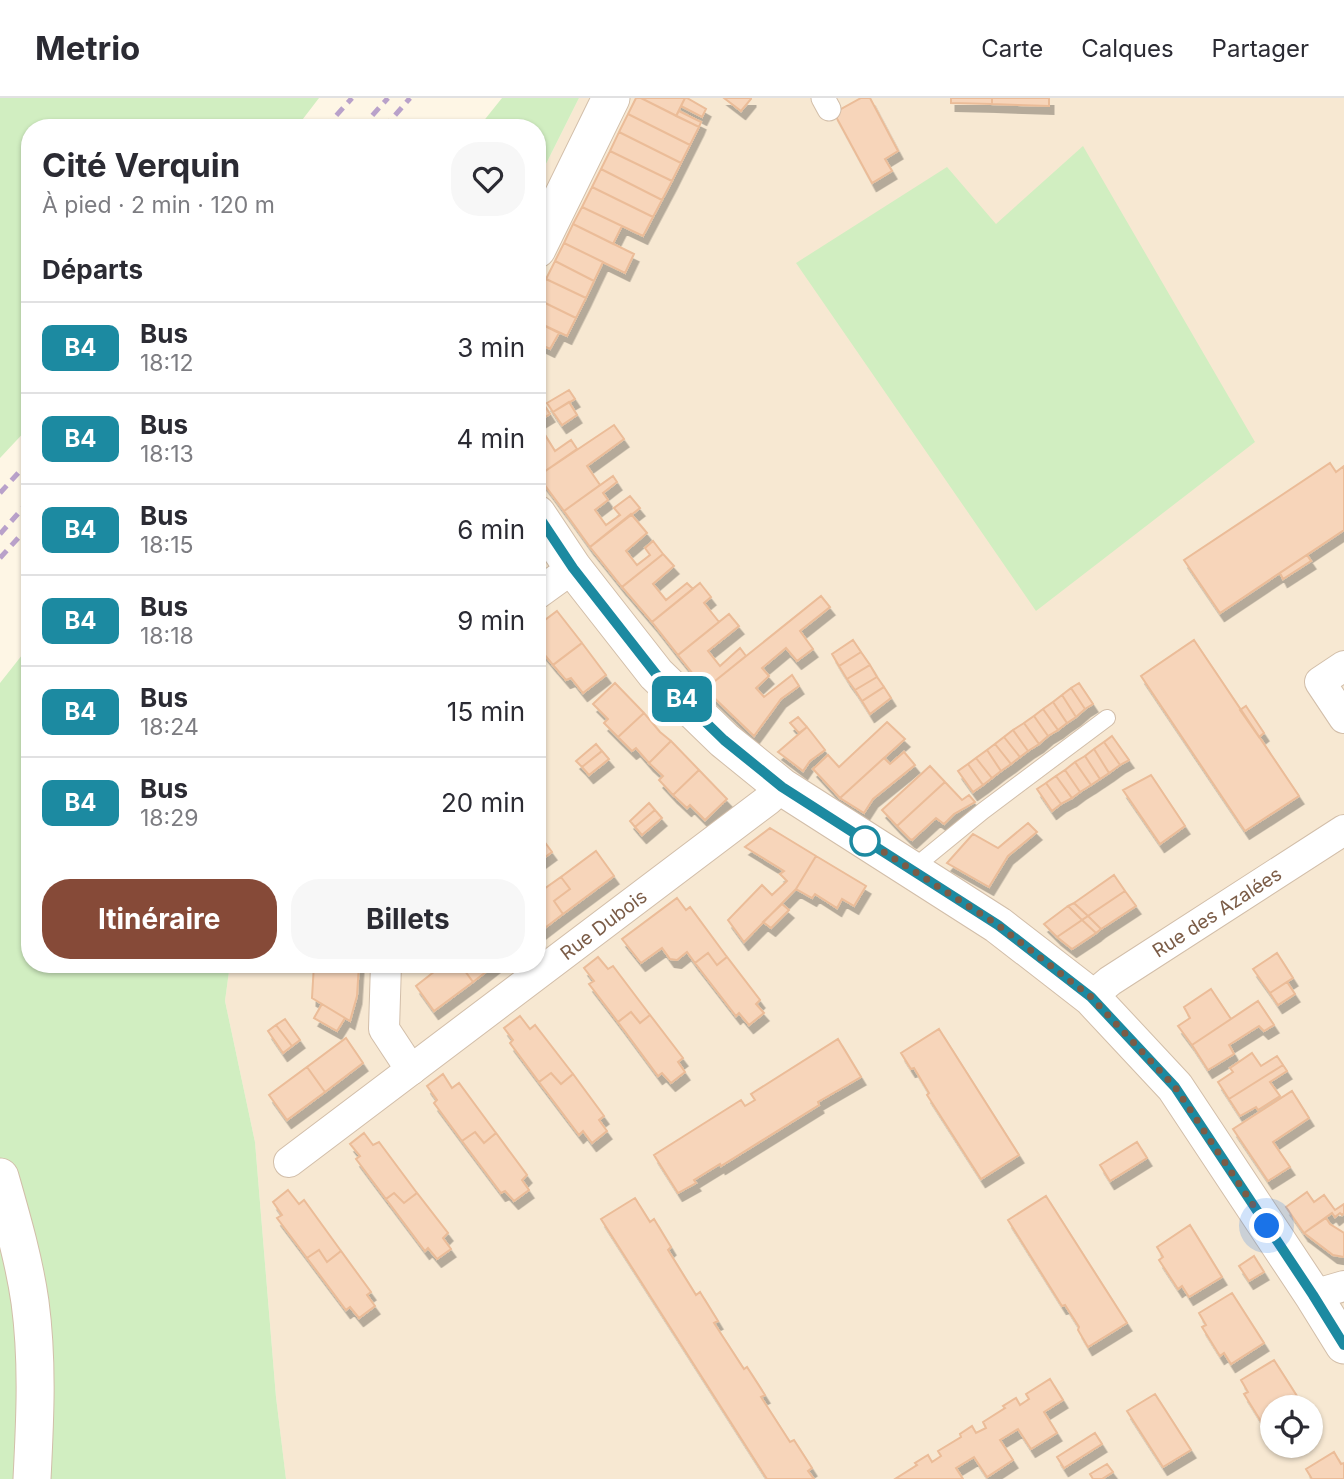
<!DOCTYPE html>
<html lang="fr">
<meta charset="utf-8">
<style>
body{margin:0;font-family:Inter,sans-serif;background:#f7f7f7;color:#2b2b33;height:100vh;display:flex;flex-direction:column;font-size:26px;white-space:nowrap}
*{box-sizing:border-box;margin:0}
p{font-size:23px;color:#7c7c81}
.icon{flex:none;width:38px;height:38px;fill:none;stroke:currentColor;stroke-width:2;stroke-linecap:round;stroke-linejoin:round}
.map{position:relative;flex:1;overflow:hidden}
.panel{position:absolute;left:21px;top:21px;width:525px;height:854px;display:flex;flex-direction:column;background:#fff;border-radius:28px;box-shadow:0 2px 5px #0004}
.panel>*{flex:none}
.badge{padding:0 14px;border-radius:10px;font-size:24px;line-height:46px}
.controls{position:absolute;left:1260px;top:1297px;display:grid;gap:14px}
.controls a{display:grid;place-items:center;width:63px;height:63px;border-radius:50%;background:#fff;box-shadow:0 2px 5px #0004;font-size:35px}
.you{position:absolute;width:35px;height:35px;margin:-18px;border:5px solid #fff;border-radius:50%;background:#1a73e8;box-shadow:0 0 0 10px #1a73e833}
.map>.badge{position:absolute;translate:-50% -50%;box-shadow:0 0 0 4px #fff}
h2{padding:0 21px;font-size:26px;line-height:63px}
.round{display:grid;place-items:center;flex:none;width:74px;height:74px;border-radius:28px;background:#f7f7f7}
.overview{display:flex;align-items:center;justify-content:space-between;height:119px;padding:0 21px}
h1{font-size:33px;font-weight:700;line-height:52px}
.primary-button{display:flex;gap:14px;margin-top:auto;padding:14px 21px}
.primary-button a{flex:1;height:80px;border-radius:28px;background:#864a38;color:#fff;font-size:28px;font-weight:700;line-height:80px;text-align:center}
.primary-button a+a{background:#f7f7f7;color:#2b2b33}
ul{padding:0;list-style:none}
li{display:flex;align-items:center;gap:21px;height:91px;padding:0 21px;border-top:2px solid #e1e1e2}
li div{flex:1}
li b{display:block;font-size:26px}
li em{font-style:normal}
li .badge{min-width:77px;font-weight:700;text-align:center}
header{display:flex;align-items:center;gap:42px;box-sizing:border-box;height:98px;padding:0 35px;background:#fff;border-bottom:2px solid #e1e1e2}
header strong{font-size:33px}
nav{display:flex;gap:38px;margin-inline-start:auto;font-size:24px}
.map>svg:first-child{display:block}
.residential{fill:#f7e8d2;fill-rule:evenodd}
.green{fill:#d1eec1}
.building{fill:#f7d5ba;stroke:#ebbc98;stroke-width:2;filter:url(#shadow)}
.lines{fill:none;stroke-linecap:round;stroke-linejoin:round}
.service-casing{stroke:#d2bea9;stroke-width:18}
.pedestrian-casing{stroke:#d2bea9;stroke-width:25}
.minor-casing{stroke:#d2bea9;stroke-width:32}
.tertiary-casing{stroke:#d2bea9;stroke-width:39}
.service{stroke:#fff;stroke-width:16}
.pedestrian{stroke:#fff;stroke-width:23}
.minor{stroke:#fff;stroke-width:30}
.tertiary{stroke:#fff;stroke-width:37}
.rail{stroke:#b9a1ca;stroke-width:5;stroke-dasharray:10 7;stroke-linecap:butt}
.line-casing{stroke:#fff;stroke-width:16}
.line{stroke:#1c8aa1;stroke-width:10}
.walk{stroke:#7b5c47;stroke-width:7;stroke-dasharray:0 12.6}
.stop-dot{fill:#fff;stroke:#1c8aa1;stroke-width:3.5}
.labels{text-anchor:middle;stroke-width:5;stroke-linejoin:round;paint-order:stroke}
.street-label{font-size:19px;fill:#7b5c47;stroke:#fff9ed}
</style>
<header>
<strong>Metrio</strong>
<nav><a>Carte</a><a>Calques</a><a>Partager</a></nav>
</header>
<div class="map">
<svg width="1344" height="1381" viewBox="0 0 1344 1381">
<defs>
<filter id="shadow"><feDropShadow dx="4.5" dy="8" stdDeviation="0" flood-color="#0004"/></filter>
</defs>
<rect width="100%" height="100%" fill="#fef6e5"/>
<!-- residential -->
<path class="residential" d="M579,0H1344V1381H286L276,1299L255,1044L225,903L230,866H537V84ZM1272,1309H1311V1348H1272Z"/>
<!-- green -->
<path class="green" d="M0,0H319L296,30H30V328L0,360Z
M502,0H579L537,84V30H478Z
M1083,48L1255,344L1036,513L796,165L947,69L996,126Z
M30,547V866H230L225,903L255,1044L276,1299L286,1381H0V585Z"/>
<!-- building -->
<path class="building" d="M636,0H641L699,29L690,47L628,16Z
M641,0H685L676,18Z
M685,0H687L706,11L702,19L681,8Z
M724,0H751V1L741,13Z
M861,0H870L898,53L885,61L892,73L872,85L834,15Z
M951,0H992V6L951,5Z
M992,0H1049V8L992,6Z
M679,13L701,24L699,29L676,18Z
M628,16L690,47L681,65L619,34Z
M619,34L681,65L672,83L610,53Z
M610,53L672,83L662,102L601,71Z
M601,71L662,102L653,119L592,89Z
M592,89L653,119L643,138L582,109Z
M582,109L622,128L613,146L573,126Z
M573,126L634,156L625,175L564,145Z
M564,145L603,164L594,183L555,163Z
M555,163L594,183L586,200L546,181Z
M546,181L586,200L576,220L537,201Z
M537,201L576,220L567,238L537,224Z
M537,224L559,235L550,251L540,246L537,251Z
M569,292L575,301L553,314L547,305Z
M541,302L550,316L537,324V304Z
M569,304L577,317L562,327L553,314Z
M537,324L555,353L571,342L577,351L538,378Z
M614,327L624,341L587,368L600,387L564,413L538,378Z
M1330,365L1336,374L1344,368V432L1220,515L1184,462Z
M613,378L617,384L603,395L608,402L595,412L606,427L620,417L614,410L630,398L640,410L590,449L564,413Z
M631,416L647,435L626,453L637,467L650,457L645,450L653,443L663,456L622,489L590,449Z
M663,456L674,468L653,486L666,502L687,485L693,491L652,524L622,489Z
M1307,457L1311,463L1283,481L1280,475Z
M700,485L711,499L704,505L719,524L678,557L652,524Z
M821,498L830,509L800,533L813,551L797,563L786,550L762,570L769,578L756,590L764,599L792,577L799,588L781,601L754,638L705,591Z
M557,513L582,545L553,567L539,550L544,546L537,537V528Z
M729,516L739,528L708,553L720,568L740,550L746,558L705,591L678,557Z
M853,542L861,554L839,568L832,556Z
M1194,542L1299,698L1245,733L1141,578Z
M582,545L606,577L583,595L571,580L566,582L553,567Z
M861,554L870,567L847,581L839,568Z
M870,567L877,579L855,592L847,581Z
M877,579L884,589L862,603L855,592Z
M615,585L644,615L618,639L604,625L608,621L593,606Z
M1079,585L1093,606L1085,611L1071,590Z
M884,589L891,600L870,616L862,603Z
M1071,590L1085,611L1076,619L1062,597Z
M1062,597L1076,619L1067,625L1053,604Z
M1053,604L1067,625L1058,632L1043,611Z
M1246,608L1264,635L1259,639L1240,612Z
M1043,611L1058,632L1048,638L1034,618Z
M644,615L660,634L671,643L649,665L636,650L632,653L618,639Z
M1034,618L1048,638L1039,646L1024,625Z
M798,619L807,629L799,635L790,625Z
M887,624L905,641L840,700L813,671L828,657L839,669Z
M1024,625L1039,646L1028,653L1013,632Z
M807,629L825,652L810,663L803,673L778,654Z
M1013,632L1028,653L1020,659L1004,639Z
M1112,638L1129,662L1120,667L1104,644Z
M1004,639L1020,659L1011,666L995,646Z
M671,643L699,672L673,697L659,682L663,678L649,665Z
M1104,644L1120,667L1109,675L1094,651Z
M596,646L602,653L582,669L576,663Z
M995,646L1011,666L1001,673L987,652Z
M1094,651L1109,675L1100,681L1085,658Z
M987,652L1001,673L992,680L976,660Z
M602,653L609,661L589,677L582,669Z
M904,654L915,667L873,701L864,715L840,700L884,660L890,666Z
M1085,658L1100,681L1091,687L1075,664Z
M976,660L992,680L983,687L968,666Z
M1075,664L1091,687L1080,694L1065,672Z
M968,666L983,687L973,694L958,673Z
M930,668L945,684L897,728L882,712Z
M699,672L727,701L705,722L690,707L687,710L673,697Z
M1065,672L1080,694L1072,700L1056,678Z
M1151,677L1185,728L1160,746L1123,692Z
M1056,678L1072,700L1061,706L1046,685Z
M945,684L962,702L969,697L975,704L954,716L944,726L936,720L912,742L910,741L897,728Z
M1046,685L1061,706L1052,713L1037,691Z
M649,705L655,712L635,729L630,723Z
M655,712L662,720L642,737L635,729Z
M1028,725L1037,734L1008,758L989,789L947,765L973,736L998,750Z
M770,730L816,758L796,791L744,844L728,822L762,787L772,797L787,783L780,776L784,773L745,749Z
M538,735L552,754L541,762L537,756Z
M596,753L614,778L563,816L554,803L570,791L561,779Z
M816,758L866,788L854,808L842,801L837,810L815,796L812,800L796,791Z
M1114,777L1125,793L1088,818L1074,805Z
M561,779L570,791L554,803L563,816L537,836V796Z
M1125,793L1136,808L1101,831L1088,818Z
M677,800L686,812L690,809L727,859L717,867L708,855L695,865L687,854L677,862L670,861L662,850L641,865L622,841Z
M1074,805L1088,818L1082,822L1068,808Z
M782,806L789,812L771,830L763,824Z
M1068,808L1082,822L1057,839L1044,826Z
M1088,818L1101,831L1096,835L1082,822Z
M1082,822L1096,835L1072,851L1057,839Z
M708,855L717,867L727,859L760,902L756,906L764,915L749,927L739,915L736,918L695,865Z
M1277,855L1293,880L1270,895L1253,871Z
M598,859L608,871L613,868L650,917L640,925L631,914L618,924L589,886L594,883L584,870Z
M314,866H359L357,898L350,923L312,900Z
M444,866H474L465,873L473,884L434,913L416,888Z
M474,866H496L473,884L465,873Z
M1287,884L1295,896L1278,907L1270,895Z
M1211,891L1231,921L1192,947L1178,928L1190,920L1184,909Z
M1258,903L1274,927L1264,933L1259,928L1229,947L1234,956L1208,972L1192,947Z
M322,906L345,920L337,933L314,920Z
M631,914L640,925L650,917L683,960L678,964L685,974L671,985L662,975L658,978L618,924Z
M520,918L530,931L535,927L573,976L561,986L551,975L539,984L510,945L513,942L504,930Z
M285,921L300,942L292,948L276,927Z
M276,927L292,948L283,955L268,933Z
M939,931L1019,1057L981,1081L927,997L929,995L914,970L911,971L901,955Z
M346,940L363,965L325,994L307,969Z
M838,941L861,979L818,1004L819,1007L721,1068L720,1066L694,1082L696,1085L678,1095L654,1057L741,1002L745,1008L755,1002L751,996Z
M1252,955L1261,968L1277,958L1283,967L1229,1001L1218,984L1233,974L1230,970Z
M1283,967L1287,973L1270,984L1280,998L1258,1012L1256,1009L1240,1018L1229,1001Z
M307,969L325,994L287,1022L269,997Z
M551,975L561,986L573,976L604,1018L599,1022L607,1033L592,1045L583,1033L579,1037L539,984Z
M443,976L452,990L459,985L496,1035L484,1045L475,1034L462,1043L434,1005L437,1002L427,988Z
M1292,993L1309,1020L1273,1044L1290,1069L1268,1083L1233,1031Z
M475,1034L484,1045L496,1035L527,1077L522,1082L529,1092L514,1103L505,1093L501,1095L462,1043Z
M364,1035L373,1047L379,1044L417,1095L404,1105L394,1095L386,1101L356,1061L360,1058L350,1046Z
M1137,1044L1147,1060L1110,1083L1100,1067Z
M288,1092L299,1106L304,1102L341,1153L327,1164L319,1152L307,1160L277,1120L282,1117L273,1104Z
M1307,1094L1314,1104L1324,1097L1335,1112L1344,1106V1115L1342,1117L1340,1115L1335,1119L1332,1115L1304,1135L1286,1109Z
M394,1095L404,1105L417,1095L448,1135L443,1140L451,1151L437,1161L428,1150L425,1153L386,1101Z
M1046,1098L1127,1225L1088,1249L1078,1232L1079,1229L1065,1207L1062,1208L1008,1122Z
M635,1100L650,1124L654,1121L671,1149L668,1152L696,1197L700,1194L718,1223L714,1225L744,1271L747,1269L765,1297L761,1299L790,1344L794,1342L812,1370L808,1373L814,1381H767L601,1121Z
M1326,1120L1330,1126L1344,1135V1159L1333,1157L1304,1135Z
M1190,1127L1222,1179L1189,1199L1182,1188L1178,1191L1159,1162L1163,1159L1157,1149Z
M319,1152L327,1164L341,1153L371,1194L367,1197L375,1208L359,1220L350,1209L346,1212L307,1160Z
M1254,1158L1264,1174L1249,1183L1239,1168Z
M1232,1195L1264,1245L1231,1266L1224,1255L1220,1258L1202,1229L1206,1227L1199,1215Z
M1274,1262L1304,1309H1272V1332L1266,1322L1262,1325L1244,1296L1248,1294L1241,1282Z
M1050,1281L1063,1302L1044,1314L1057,1335L1031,1351L1018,1331L1000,1342L1013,1362L987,1379L974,1359L956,1370L963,1381H895L917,1367L915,1365L928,1357L932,1364L941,1358L938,1353L961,1339L960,1336L972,1328L976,1335L986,1330L983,1324L1005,1310L1003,1308L1016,1300L1020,1307L1029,1301L1026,1296Z
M1155,1296L1191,1352L1163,1369L1127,1313Z
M1095,1335L1102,1346L1064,1370L1057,1359Z
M1334,1354L1341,1366L1344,1365V1381H1312L1306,1371Z
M1107,1366L1113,1374L1102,1381H1093L1090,1376Z"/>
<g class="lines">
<!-- service casing -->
<g class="service-casing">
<path id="service" d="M912,771L983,713L1107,620"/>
</g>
<!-- pedestrian casing -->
<g class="pedestrian-casing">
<path id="pedestrian" d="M823,0L829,11"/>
</g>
<!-- minor casing -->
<g class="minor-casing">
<g id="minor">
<path d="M537,496L573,470"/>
<path d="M1344,568L1320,584L1344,620"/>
<path d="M386,866L384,931L411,972"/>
<path id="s1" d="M1091,899L1110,883L1344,732"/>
<path id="s2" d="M289,1064L768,702L782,689"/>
<path d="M1313,1197L1344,1188"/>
</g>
</g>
<!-- tertiary casing -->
<g class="tertiary-casing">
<path id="tertiary" d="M537,151L611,0
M537,416L573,470L656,576L724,642L782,689L998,827L1091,899L1175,989L1313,1197L1344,1247
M0,1079C12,1121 24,1162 30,1204C38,1263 35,1322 32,1381"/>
</g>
<!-- service -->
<use href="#service" class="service"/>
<!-- pedestrian -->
<use href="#pedestrian" class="pedestrian"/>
<!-- minor -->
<use href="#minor" class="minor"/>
<!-- tertiary -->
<use href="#tertiary" class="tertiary"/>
<!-- rail -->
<path class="rail" d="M325,30L352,0
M361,30L388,0
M384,30L410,0
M0,395L30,362
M0,436L30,402
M0,460L30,427"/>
</g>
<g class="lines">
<!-- line casing -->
<g class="line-casing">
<path id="line" d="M537,416L573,470L656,576L724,642L782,689L998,827L1091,899L1175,989L1313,1197L1344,1247"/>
</g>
<!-- line -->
<use href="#line" class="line"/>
<!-- walk -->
<path class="walk" d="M865,743L859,738L998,827L1091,899L1175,989L1267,1128"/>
</g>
<!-- markers -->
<circle class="stop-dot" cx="865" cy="743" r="14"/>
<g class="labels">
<!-- street labels -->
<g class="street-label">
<text dy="7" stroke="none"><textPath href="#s1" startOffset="152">Rue des Azalées</textPath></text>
<text dy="7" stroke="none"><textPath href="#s2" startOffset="394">Rue Dubois</textPath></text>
</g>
</g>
</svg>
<div class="controls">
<a><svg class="icon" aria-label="locate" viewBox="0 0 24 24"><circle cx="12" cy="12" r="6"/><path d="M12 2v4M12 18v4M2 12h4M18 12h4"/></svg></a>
</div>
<div class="you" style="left:1267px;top:1128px"></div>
<b class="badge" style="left:682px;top:601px;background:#1c8aa1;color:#fff">B4</b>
<section class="panel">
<div class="overview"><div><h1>Cité Verquin</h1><p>À pied · 2 min · 120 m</p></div><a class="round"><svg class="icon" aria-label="heart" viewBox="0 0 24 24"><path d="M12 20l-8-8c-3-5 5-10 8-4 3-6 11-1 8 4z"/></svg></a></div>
<h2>Départs</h2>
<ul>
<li><span class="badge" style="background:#1c8aa1;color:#fff">B4</span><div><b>Bus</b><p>18:12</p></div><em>3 min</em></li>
<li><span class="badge" style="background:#1c8aa1;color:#fff">B4</span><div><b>Bus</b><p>18:13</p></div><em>4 min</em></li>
<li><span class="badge" style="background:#1c8aa1;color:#fff">B4</span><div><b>Bus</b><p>18:15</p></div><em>6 min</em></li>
<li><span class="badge" style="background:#1c8aa1;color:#fff">B4</span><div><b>Bus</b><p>18:18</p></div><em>9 min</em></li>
<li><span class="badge" style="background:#1c8aa1;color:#fff">B4</span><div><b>Bus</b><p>18:24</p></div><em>15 min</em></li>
<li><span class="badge" style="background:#1c8aa1;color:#fff">B4</span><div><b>Bus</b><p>18:29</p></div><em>20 min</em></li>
</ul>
<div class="primary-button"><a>Itinéraire</a><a>Billets</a></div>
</section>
</div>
